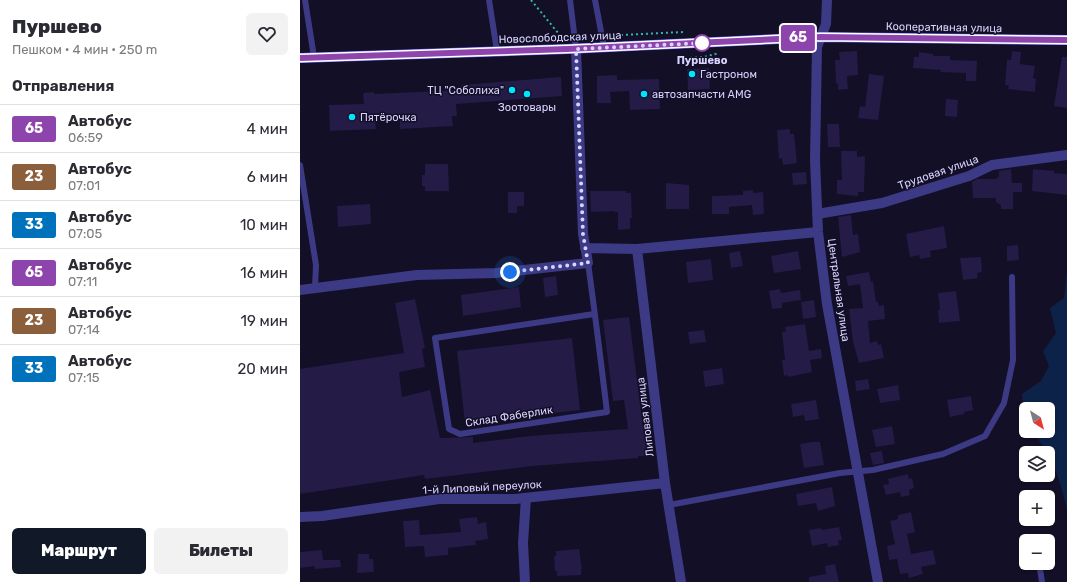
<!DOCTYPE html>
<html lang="ru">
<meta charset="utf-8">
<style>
body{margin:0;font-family:Rubik,sans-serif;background:#f2f2f3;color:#2b2b33;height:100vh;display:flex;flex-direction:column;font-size:15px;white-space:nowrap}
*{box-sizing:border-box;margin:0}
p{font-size:13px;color:#7c7c81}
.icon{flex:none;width:22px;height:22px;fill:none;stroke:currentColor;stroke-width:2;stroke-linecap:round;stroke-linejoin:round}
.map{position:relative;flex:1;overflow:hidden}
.details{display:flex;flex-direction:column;background:#fff;width:300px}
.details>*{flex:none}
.badge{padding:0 8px;border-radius:3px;font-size:14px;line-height:26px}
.needle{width:26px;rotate:144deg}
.buttons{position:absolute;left:719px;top:402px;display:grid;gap:8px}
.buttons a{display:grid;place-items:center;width:36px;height:36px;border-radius:6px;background:#fff;box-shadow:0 1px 3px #0004;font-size:20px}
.you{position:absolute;width:20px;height:20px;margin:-10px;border:3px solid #fff;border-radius:50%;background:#1a73e8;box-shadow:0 0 0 6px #1a73e833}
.map>.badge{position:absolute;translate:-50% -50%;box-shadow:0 0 0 2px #fff}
h2{padding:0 12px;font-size:15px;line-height:36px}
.round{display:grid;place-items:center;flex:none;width:42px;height:42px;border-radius:6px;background:#f2f2f3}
.headline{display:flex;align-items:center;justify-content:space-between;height:68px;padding:0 12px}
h1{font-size:19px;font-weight:800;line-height:30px}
.action{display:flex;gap:8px;margin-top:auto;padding:8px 12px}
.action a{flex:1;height:46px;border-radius:6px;background:#111827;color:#fff;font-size:16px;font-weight:800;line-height:46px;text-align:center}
.action a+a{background:#f2f2f3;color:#2b2b33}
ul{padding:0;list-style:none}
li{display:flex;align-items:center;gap:12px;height:48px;padding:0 12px;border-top:1px solid #e1e1e2}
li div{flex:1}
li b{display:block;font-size:15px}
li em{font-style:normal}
li .badge{min-width:44px;font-weight:700;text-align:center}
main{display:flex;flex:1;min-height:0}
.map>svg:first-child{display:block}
.water{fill:#0c2248}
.building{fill:#241b47}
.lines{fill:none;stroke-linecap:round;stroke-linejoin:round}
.path{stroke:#2fb8b0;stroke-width:2;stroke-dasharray:2 3;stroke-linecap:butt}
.service{stroke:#3d3a85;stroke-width:6}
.minor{stroke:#3d3a85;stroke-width:10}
.secondary{stroke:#6f6bff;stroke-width:10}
.line-casing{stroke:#fff;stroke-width:9}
.line{stroke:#8e44ad;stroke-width:6}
.walk{stroke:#d9d4ff;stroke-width:4;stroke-dasharray:0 7.2}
.stop-dot{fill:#fff;stroke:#8e44ad;stroke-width:2}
.poi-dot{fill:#00e5ff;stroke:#130f26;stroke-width:1.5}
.labels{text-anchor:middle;stroke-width:3;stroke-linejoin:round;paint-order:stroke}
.street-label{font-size:11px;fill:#d9d4ff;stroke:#130f26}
.stop-label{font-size:11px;font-weight:bold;fill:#d9d4ff;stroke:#130f26}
.poi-label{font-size:11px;fill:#d9d4ff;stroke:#130f26;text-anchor:start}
</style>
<main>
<section class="details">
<div class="headline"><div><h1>Пуршево</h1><p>Пешком · 4 мин · 250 m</p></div><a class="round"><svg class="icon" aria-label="heart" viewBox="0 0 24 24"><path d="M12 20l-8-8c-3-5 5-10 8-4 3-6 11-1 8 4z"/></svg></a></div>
<h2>Отправления</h2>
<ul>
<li><span class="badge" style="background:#8e44ad;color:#fff">65</span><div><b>Автобус</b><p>06:59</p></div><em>4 мин</em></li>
<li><span class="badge" style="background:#8b5e3c;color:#fff">23</span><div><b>Автобус</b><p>07:01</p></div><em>6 мин</em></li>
<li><span class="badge" style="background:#0072bc;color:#fff">33</span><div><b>Автобус</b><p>07:05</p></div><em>10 мин</em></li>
<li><span class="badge" style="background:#8e44ad;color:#fff">65</span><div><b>Автобус</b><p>07:11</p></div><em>16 мин</em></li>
<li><span class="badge" style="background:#8b5e3c;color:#fff">23</span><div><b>Автобус</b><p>07:14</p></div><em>19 мин</em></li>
<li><span class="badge" style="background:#0072bc;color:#fff">33</span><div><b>Автобус</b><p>07:15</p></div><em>20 мин</em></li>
</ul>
<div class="action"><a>Маршрут</a><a>Билеты</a></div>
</section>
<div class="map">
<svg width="767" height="582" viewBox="0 0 767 582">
<rect width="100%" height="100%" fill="#130f26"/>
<!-- water -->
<path class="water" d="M767,271V508L760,483L749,453L731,431H748V409H726V422L724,418L722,394L741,381L749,366L743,351L756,333L750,308L764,298Z"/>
<!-- building -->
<path class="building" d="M557,51L558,75L547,76L548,89L538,90V83L536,84L535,60H540L539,52Z
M712,51L721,52L720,64L735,66L733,78L736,79L735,92L708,89L709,85H705L707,60H711Z
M619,52L633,54V56H650V60L677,61L676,81H666V73L640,72L641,70L613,68L614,57H619Z
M762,57H767V108L754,106Z
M409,68L410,89L388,90L387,69Z
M569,74L584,76L578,120L558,118L560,106L565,107Z
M317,75V80L359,79L360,109L330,110L329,91L310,92L311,103H297V76Z
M261,77L262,96L156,104L157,116H152L153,126L100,129V118L75,120L76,129L30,131L29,105L64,104L63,93L74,92V94L162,90L161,85Z
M646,99L658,100L657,117L645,116Z
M527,124H539L540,147H528Z
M490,129V134H494L497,163L483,165L482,158L479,159L477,130Z
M541,151H557V157L565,156L564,192H558V196L537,194V180H542Z
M125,164H148L149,191H125V186H122V175H125Z
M711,169L712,183H722V192H713V209H701V205L696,202V198H673L672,182L677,179H697V177H699V171Z
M733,169L754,171V173L767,174V195L732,191Z
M506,172L507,184L493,185L492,173Z
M366,183L389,185V209H366Z
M453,190V193L463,192L464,214L453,215L452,205L429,207V214H412V196L443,195V191Z
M290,191H326V193H331L332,218H330V229L318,230V212H314V211L291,212Z
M208,192H224V206H217V213H208Z
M70,204L71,224L38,227L37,206Z
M551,215L553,235L558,234L560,252L542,257L538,217Z
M644,226L647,248L630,251L631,257L620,259L619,255L610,257L606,234Z
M718,245L719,260L707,261V246Z
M440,251L443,266L431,268L429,253Z
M498,251L501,269L474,273L471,256Z
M681,257L682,272L677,273L678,278L663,280L660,258Z
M411,259L413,280L388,283L386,262Z
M569,272L571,282L573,281L576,302H578L579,306L584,305L585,319L568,321L570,343L577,341L578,345L581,344L584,358L559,363L553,342L549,309L563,308L560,284L548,286L546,276Z
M256,276L258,295L245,297L243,278Z
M219,287L221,307L163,316L161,295Z
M480,289L481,293L500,290L501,300L482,303V308L472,309L469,291Z
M656,291L660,321L639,323L638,310H640L638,293Z
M115,299L125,348L122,349L125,367L99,372L102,397L130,390L140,438L173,437V443L229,436L328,429L324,400L313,401L303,320L329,317L343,428H346L348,456H338V458L232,466L125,479L124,475L0,494V369L104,353L95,303Z
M514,300L516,317L503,319L501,302Z
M505,324L509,351L521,349L522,358L510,360L512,372L488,377V375L484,376L482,360H485L482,332L486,331L485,327Z
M404,330L406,342L390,344L388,332Z
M272,338L280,410L165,423L157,351Z
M422,368L424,384L405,387L403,371Z
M568,379L570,389L556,391L555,381Z
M598,385L600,400L580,403L577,389Z
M671,396L673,410L664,412V414L650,417L647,400Z
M516,400L519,419L505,421L504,415L493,417L491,404Z
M592,426L595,444L576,447L572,430Z
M512,442H520L524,465L504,468L500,444Z
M582,451L584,463L573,465L570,453Z
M608,474L609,479L612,478L614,488L609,490L610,495L601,497L600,492L586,495L583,485L589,484L588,479Z
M532,487L535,506L518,511L516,503L498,506L496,494Z
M611,512L615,532L607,534L611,554L633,550L636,564L621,567L623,574L609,578L608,573L600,574L597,559L589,560L587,546L595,544L590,521L598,519V515Z
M177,517L178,524L186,522L188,539L175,541L176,545L148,548V555L125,557L124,546L105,547L103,521L119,520L120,535L161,532L159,519Z
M539,527L542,540L538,541L539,545L528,547L527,543L512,546L509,530L521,528L522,530Z
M279,549L282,569H281V575L257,576V571H255L254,556H256V551Z
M22,550L23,560H40L41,567L15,569L14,566L0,568V552Z
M58,554H69V559H73L74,572L57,573Z
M535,564L539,582H509V577L526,574L525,566Z"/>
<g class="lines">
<!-- path -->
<path class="path" d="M231,0L263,39
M321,35L384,32
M385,58L404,57L419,53"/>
<!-- service -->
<path class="service" d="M5,0L14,57
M189,0L197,51
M270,0L276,49
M295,0L304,47
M0,165L16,265L15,288
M288,263C295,313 301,362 307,412L160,434L149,429L135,338L294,314
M369,505L540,473L573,470L643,454L685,436L704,403L713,360L712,277
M739,563L742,582"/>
<!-- minor -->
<path class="minor" d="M527,0L526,24L517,47L515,160L518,232L527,304L578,582
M517,214L582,203L669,176L692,165L767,155
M285,248L337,249L518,232
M337,249L365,483L381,582
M0,290L117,275L196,273L288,263L283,234L276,49
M0,517L22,516L139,499H215L365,483
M225,582L223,543L226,498"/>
<!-- secondary -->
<path class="secondary" d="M0,58L267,49L521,37L767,40"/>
</g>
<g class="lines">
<!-- line casing -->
<g class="line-casing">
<path id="line" d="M0,58L267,49L521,37L767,40"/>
</g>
<!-- line -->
<use href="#line" class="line"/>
<!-- walk -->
<path class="walk" d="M210,272L288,263L283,234L276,49L404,43H402"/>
</g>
<!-- markers -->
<circle class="stop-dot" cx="402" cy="43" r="8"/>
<g class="poi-dot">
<circle cx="392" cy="74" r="4"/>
<circle cx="212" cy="90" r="4"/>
<circle cx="227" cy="94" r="4"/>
<circle cx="344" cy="94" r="4"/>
<circle cx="52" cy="117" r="4"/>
</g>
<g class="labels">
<!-- street labels -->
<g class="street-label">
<text transform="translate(644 27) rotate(1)" y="4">Кооперативная улица</text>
<text transform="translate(260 37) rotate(-2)" y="4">Новослободская улица</text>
<text transform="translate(638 172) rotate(-19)" y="4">Трудовая улица</text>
<text transform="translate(539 290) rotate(82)" y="4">Центральная улица</text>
<text transform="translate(209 416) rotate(-9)" y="4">Склад Фаберлик</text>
<text transform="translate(345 417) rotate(-97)" y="4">Липовая улица</text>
<text transform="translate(182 487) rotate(-3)" y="4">1-й Липовый переулок</text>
</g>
<!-- stop labels -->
<g class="stop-label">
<text x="402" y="64">Пуршево</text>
</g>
<!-- poi labels -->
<g class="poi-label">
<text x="400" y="78">Гастроном</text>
<text x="204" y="94" text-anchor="end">ТЦ "Соболиха"</text>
<text x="352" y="98">автозапчасти AMG</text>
<text x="227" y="111" text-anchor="middle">Зоотовары</text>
<text x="60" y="121">Пятёрочка</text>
</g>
</g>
</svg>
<div class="buttons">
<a><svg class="needle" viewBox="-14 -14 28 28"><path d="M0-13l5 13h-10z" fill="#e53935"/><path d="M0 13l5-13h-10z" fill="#7c7c81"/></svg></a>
<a><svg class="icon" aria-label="layers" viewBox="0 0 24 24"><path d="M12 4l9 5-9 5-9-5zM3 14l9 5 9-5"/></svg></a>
<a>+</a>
<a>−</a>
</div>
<div class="you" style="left:210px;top:272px"></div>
<b class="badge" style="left:498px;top:38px;background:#8e44ad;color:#fff">65</b>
</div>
</main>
